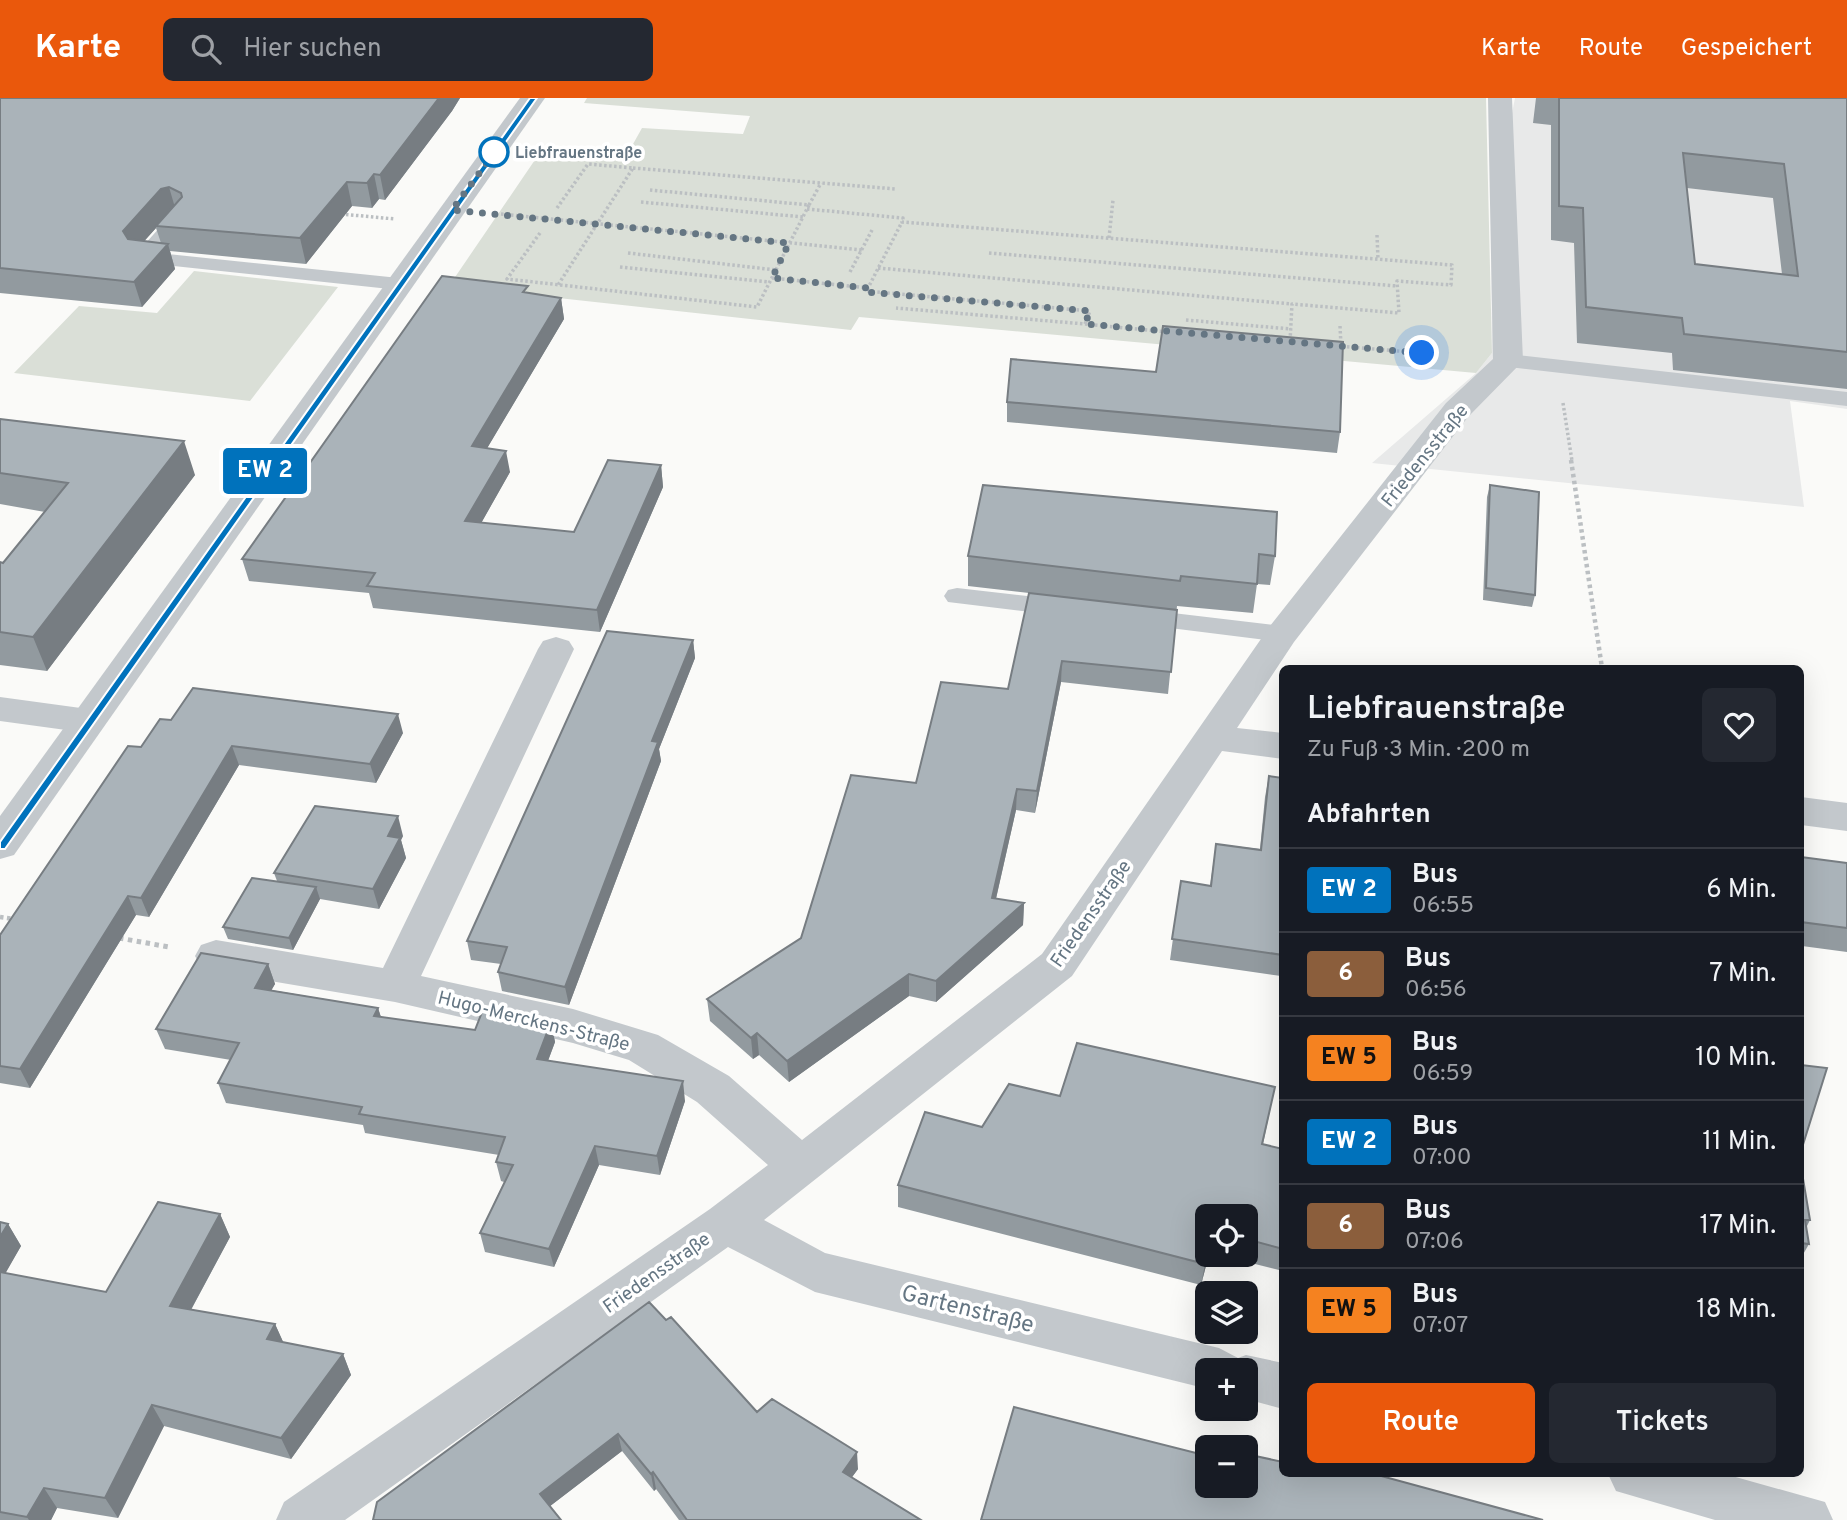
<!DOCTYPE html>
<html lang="de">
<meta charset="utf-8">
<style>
body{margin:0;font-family:Overpass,sans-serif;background:#242831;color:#f1f3f6;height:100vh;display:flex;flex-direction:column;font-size:26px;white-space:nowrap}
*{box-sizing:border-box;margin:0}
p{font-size:23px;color:#9ea1a6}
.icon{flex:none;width:38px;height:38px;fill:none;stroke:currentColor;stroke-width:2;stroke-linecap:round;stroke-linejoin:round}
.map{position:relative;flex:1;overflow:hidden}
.sheet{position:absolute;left:1279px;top:567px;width:525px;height:812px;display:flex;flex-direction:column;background:#171b24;border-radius:10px;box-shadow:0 7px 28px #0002}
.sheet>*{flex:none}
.badge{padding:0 14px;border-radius:5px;font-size:24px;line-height:46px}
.tools{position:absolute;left:1195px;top:1106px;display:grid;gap:14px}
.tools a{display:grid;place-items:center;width:63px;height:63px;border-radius:10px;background:#171b24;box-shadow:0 7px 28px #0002;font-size:35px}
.you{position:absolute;width:35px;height:35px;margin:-18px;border:5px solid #fff;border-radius:50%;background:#1a73e8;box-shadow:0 0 0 10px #1a73e833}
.map>.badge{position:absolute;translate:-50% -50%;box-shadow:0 0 0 4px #fff}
h2{padding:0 28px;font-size:26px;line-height:63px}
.round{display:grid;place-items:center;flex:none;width:74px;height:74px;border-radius:10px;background:#242831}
.head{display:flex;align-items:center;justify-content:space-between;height:119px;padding:0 28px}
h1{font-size:33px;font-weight:600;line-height:52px}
.primary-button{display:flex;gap:14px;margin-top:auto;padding:14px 28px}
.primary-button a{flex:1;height:80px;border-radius:10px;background:#ea580c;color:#fff;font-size:28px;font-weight:600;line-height:80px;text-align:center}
.primary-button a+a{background:#242831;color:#f1f3f6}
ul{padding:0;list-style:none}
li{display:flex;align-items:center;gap:21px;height:84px;padding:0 28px;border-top:2px solid #363941}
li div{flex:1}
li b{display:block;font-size:26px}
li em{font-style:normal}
li .badge{min-width:77px;font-weight:700;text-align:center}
header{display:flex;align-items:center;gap:42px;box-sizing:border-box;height:98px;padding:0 35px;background:#ea580c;color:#fff}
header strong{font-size:33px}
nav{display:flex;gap:38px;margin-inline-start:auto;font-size:24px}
.search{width:490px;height:63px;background:#242831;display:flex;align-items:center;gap:18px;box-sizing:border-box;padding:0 24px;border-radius:10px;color:#9ea1a6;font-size:26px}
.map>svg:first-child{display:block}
.built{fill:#e8e9e9}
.green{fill:#dadfd7}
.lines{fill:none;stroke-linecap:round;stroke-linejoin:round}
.path-far2{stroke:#bbbfc2;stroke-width:3.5;stroke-dasharray:2.5 2.5;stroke-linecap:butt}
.path-far1{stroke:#bbbfc2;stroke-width:4.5;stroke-dasharray:3.5 3.5;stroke-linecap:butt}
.path{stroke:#bbbfc2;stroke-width:5;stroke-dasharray:4.5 4.5;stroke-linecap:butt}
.service{fill:#c3c8cc;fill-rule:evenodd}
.minor{fill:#c3c8cc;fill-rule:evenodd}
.tertiary{fill:#c3c8cc;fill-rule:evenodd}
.wall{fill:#929a9f;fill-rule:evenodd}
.shaded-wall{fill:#777d82}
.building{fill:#aab3b9;stroke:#777d82;stroke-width:2;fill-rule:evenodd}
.line{fill:#0072bc;stroke:#fff;stroke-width:2}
.walk{stroke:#657683;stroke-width:7;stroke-dasharray:0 12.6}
.stop-dot{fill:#fff;stroke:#0072bc;stroke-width:3.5}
.labels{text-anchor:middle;stroke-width:7;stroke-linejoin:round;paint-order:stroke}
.far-stop-label{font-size:16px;font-weight:bold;fill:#657683;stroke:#fff;text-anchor:start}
.street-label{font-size:19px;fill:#657683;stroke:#fff}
.near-street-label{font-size:23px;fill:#657683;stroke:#fff}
</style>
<header>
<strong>Karte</strong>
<div class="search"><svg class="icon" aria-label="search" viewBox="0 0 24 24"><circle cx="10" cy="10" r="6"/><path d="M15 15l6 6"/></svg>Hier suchen</div>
<nav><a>Karte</a><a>Route</a><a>Gespeichert</a></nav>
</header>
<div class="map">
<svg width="1847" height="1422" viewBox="0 0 1847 1422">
<rect width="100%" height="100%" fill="#fafaf8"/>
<!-- built -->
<path class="built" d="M1515,0H1847V311L1790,303L1804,409L1372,365L1476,275L1492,255L1491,121Z"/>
<!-- green -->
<path class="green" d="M587,0H1486L1492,255L1476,275L859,219L851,232L449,188L543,50L628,55L642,30L743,36L750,18L584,5Z
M194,173L338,189L250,303L14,275L79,208L157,215Z"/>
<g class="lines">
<!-- path-far2 -->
<path class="path-far2" d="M633,70L896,91
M641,104L803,119
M809,107L821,85
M557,110L588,66L633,70L558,187
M807,111L903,120L902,124L1452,167L1451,187L1397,183L1399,215L1292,206L1290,244
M341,116L395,121
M501,116L862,152
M540,135L507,181L757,209L809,107L650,92
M1377,137L1378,161
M1109,140L1113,102
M628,155L776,172
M989,155L1397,188
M620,169L769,184
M878,170L1292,206
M850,174L872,132
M772,180L868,190L902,124
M868,190L866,193L1090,213L1085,226L896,210
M1186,222L1291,231
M1085,226L1167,234
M1340,228L1341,248
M1337,248L1422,255
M1563,305L1572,363"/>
<!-- path-far1 -->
<path class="path-far1" d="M1571,362L1602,570
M0,819L14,821"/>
<!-- path -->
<path class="path" d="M119,840L169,849"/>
<!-- service -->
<path class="service" d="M177,116L187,122L158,155L399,180L409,186L399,192L136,164L133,160L136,156L170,118Z
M1508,256L1847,294V308L1500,268L1497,263L1500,258Z
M957,490L1063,502L1072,504L1076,510L1072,516L1063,518L948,504L944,498L948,492Z
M1139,511L1282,528L1291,530L1295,536L1291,542L1282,544L1130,525L1126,519L1130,513Z"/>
<!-- minor -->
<path class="minor" d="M1488,0H1512L1523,263L1468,319L1294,544L1237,630L1283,635V661L1222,653L1072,878L764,1122L825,1155L1219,1250L1238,1260L1246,1257L1283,1265V1311L1246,1301V1272H1208V1291L815,1194L728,1149L345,1422H276L284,1404L710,1111L768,1067L697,1004L629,962L573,945L395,904L216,874L201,869L195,858L201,847L216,842L383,870L538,551L543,543L556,539L569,543L574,551L421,878L573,911L658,937L729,978L802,1042L1042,856L1270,528L1446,305L1493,261Z
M0,599L88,611L101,614L106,623L101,632L88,635L0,623Z
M1801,699L1847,705V733L1801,727Z
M1608,1376H1725L1825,1404L1833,1422H1715L1616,1393Z"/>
<!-- tertiary -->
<path class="tertiary" d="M520,0H545L14,757L0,761V718Z"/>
</g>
<!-- wall -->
<path class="wall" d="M0,0H460L452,13L385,102L379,101L372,110L352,108L306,166L170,153L175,171L142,209L0,195ZM156,130L161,145L144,143Z
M1536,0H1847V291L1673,272L1672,255L1577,245L1574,145L1551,142V27L1533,25ZM1687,90L1773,100L1782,176L1695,166Z
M529,195L561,200L564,221L487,350L510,374L481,425L574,434L661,367L663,389L600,534L373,510L369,495L249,483L242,461Z
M1007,304L1340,334L1337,355L1007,324Z
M0,321L195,377L47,573L0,567V464L3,465L45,414L0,406Z
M983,387L1275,458L1270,487L1257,486L1253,515L1177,508L1168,596L1061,584L1035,715L1016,712L996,801L1024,805L1023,827L936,904L909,898L789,984L759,957L753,961L710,923L707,901L801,840L916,685L1008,591L1029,495L968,488V458Z
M1490,387L1535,497L1532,509L1483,502L1487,399Z
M693,542L695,560L659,651L661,663L569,907L502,893L498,874L501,866L471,862L467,843Z
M171,622L403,635L376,685L239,667L149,819L136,817L30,990L0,985V837L141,649Z
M1269,678L1283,680V871L1281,878L1170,862L1181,783L1210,788L1216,746L1260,751L1265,699Z
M403,738L401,742L406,760L379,811L320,801L293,852L228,841L223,829L277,783L274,775Z
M1801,759L1847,765V854L1802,848L1801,849Z
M268,866L275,886L271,892L378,910L381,919L475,932L551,924L555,944L548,963L685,1003L660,1077L599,1067L554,1169L485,1154L480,1135L504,1084L501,1083L496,1064L499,1057L365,1035L363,1027L226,1005L218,985L231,962L165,951L156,931Z
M1275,989L1263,1046L1283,1051V1173L1223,1158L1221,1168L1207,1164L1201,1187L898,1109V1087L982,1029L1060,998ZM1208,1118H1246V1157H1208Z
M1801,1069L1810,1122L1806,1130L1809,1146L1801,1160Z
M220,1116L230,1139L191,1212L275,1226L283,1244L343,1256L351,1277L291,1361L164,1328L118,1420L57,1410L51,1422H0V1124L8,1126L21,1148L5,1175L106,1194Z
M649,1204L757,1314L858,1371L852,1379L921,1422H679L656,1391L654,1393L622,1353L550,1408L373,1422Z"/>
<!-- shaded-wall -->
<path class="shaded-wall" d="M439,0H460L452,13L385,102L380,77Z
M374,76L379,101L372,110L367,85Z
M347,84L352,108L306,166L300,140Z
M169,89L176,113L156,128V130L131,158L123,133L161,91Z
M168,146L175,171L142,209L134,184Z
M561,200L564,221L476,369L472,348Z
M184,343L195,377L47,573L33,539Z
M506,353L510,374L470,445L465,423Z
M661,367L663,389L600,534L597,512Z
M693,542L695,560L659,651L661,663L569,907L565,889L652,643Z
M1062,563L1061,584L1035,715L1037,693Z
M398,616L403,635L376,685L370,666Z
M232,648L239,667L149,819L141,800Z
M1017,691L1016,712L991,822L992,800Z
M398,718L403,738L401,742L406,760L379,811L373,791L388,738Z
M316,789L320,801L293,852L289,840Z
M128,798L136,817L30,990L20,971Z
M1024,805L1023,827L936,904V883Z
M268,866L275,886L262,909L255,890Z
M909,876V898L789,984L787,963Z
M378,910L384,929L374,918Z
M551,924L555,944L541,981L537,961Z
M757,935L759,957L753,961L751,940Z
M683,983L685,1003L660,1077L657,1058Z
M595,1048L599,1067L554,1169L549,1151Z
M220,1116L230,1139L181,1230L170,1208Z
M8,1126L21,1148L0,1185V1139Z
M1208,1156L1207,1164L1201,1187L1205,1166Z
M275,1226L285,1248L267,1241Z
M343,1256L351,1277L291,1361L281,1340Z
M152,1307L164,1328L118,1420L105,1400Z
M618,1336L622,1353L545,1412L540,1396Z
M857,1354L858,1371L844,1390L843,1374Z
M653,1374L656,1391L654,1393L651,1376Z
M44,1390L57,1410L51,1422H29L27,1419Z"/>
<!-- building -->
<path class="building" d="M0,0H439L380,77L374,76L367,85L347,84L300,140L156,128L182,99L181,95L169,89L161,91L123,133L128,141L168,146L134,184L0,170Z
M1559,0H1847V254L1684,236L1682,220L1586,209L1583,110L1559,108ZM1683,55L1784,66L1798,178L1695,166Z
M442,178L528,188L523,194L561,200L472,348L506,353L465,423L574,434L608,362L661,367L597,512L367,488L375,475L242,461Z
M1163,228L1343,244L1340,334L1007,304L1011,261L1156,274Z
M0,321L184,343L33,539L0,534V464L3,465L68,385L0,375Z
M983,387L1277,414L1275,458L1259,456L1257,486L1181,478L1180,483L968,458Z
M1490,387L1539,394L1535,497L1486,490Z
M1029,495L1177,512L1171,574L1062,563L1037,693L1017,691L992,800L1024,805L936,883L909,876L787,963L757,935L751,940L707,901L801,840L851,677L916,685L941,584L1008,591Z
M607,533L693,542L652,643L658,644L565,889L498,874L507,849L467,843Z
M193,590L398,616L370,666L232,648L141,800L128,798L20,971L0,968V837L128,648L141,649L160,621L171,622Z
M1269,678L1283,680V857L1172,841L1181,783L1211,788L1216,746L1261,752Z
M315,708L398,718L388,738L400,740L373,791L274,775Z
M1801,759L1847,765V830L1801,824Z
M252,780L316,789L289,840L223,829Z
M1801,827L1803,844L1801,843Z
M201,855L268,866L255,890L378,910L374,918L475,932L484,909L551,924L537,961L683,983L657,1058L595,1048L549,1151L480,1135L513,1067L496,1064L505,1039L359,1016L362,1009L218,985L239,945L156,931Z
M1077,945L1275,989L1262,1046L1283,1051V1151L1246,1141V1118H1208V1156L1205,1166L898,1087L925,1014L982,1029L1009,986L1060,998Z
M1801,967L1827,970L1801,1053Z
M1801,1069L1810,1122H1805L1809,1146L1801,1145Z
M158,1104L220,1116L170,1208L275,1226L267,1241L343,1256L281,1340L152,1307L105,1400L44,1390L27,1419L0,1414V1174L106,1194Z
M0,1124L8,1126L0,1139Z
M649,1204L666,1222L671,1219L757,1314L772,1301L857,1354L843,1374L921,1422H687L653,1374L651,1376L618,1336L540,1396L561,1422H373L377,1404Z
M1014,1309L1208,1358V1388H1246V1356L1283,1364V1376H1374L1543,1422H981Z"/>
<!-- line -->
<path class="line" d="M530,0H537L5,751H0V744Z"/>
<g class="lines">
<!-- walk -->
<path class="walk" d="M494,54L498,50L452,112L789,145L772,180L868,190L866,194L1090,213L1085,226L1422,255"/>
</g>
<!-- markers -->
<circle class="stop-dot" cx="494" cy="54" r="14"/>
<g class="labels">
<!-- far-stop labels -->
<g class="far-stop-label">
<text x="515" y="60">Liebfrauenstraße</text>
</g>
<!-- street labels -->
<g class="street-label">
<text transform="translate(1424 357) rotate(-51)" y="7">Friedensstraße</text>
<text transform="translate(1090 815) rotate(-55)" y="7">Friedensstraße</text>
<text transform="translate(534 922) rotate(14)" y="7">Hugo-Merckens-Straße</text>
<text transform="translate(656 1174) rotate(-35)" y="7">Friedensstraße</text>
</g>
<!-- near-street labels -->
<g class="near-street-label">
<text transform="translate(968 1210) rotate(14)" y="8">Gartenstraße</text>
</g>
</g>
</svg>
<div class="tools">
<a><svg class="icon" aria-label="locate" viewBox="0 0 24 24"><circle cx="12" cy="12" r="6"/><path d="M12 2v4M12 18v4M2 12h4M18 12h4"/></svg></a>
<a><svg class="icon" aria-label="layers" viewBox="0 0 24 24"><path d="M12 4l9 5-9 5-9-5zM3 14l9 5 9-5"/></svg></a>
<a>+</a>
<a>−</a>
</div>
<div class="you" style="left:1422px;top:255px"></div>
<b class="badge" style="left:265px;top:373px;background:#0072bc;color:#fff">EW 2</b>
<section class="sheet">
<div class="head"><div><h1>Liebfrauenstraße</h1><p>Zu Fuß · 3 Min. · 200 m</p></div><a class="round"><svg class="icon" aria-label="heart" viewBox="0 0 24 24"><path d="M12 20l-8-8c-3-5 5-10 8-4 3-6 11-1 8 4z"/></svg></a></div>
<h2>Abfahrten</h2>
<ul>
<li><span class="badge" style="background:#0072bc;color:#fff">EW 2</span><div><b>Bus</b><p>06:55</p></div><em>6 Min.</em></li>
<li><span class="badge" style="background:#8b5e3c;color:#fff">6</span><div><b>Bus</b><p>06:56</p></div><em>7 Min.</em></li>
<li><span class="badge" style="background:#f58220;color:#111">EW 5</span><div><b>Bus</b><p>06:59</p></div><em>10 Min.</em></li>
<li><span class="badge" style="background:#0072bc;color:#fff">EW 2</span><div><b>Bus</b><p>07:00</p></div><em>11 Min.</em></li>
<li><span class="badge" style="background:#8b5e3c;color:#fff">6</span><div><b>Bus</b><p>07:06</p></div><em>17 Min.</em></li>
<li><span class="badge" style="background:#f58220;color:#111">EW 5</span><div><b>Bus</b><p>07:07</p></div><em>18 Min.</em></li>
</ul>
<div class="primary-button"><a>Route</a><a>Tickets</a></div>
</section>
</div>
